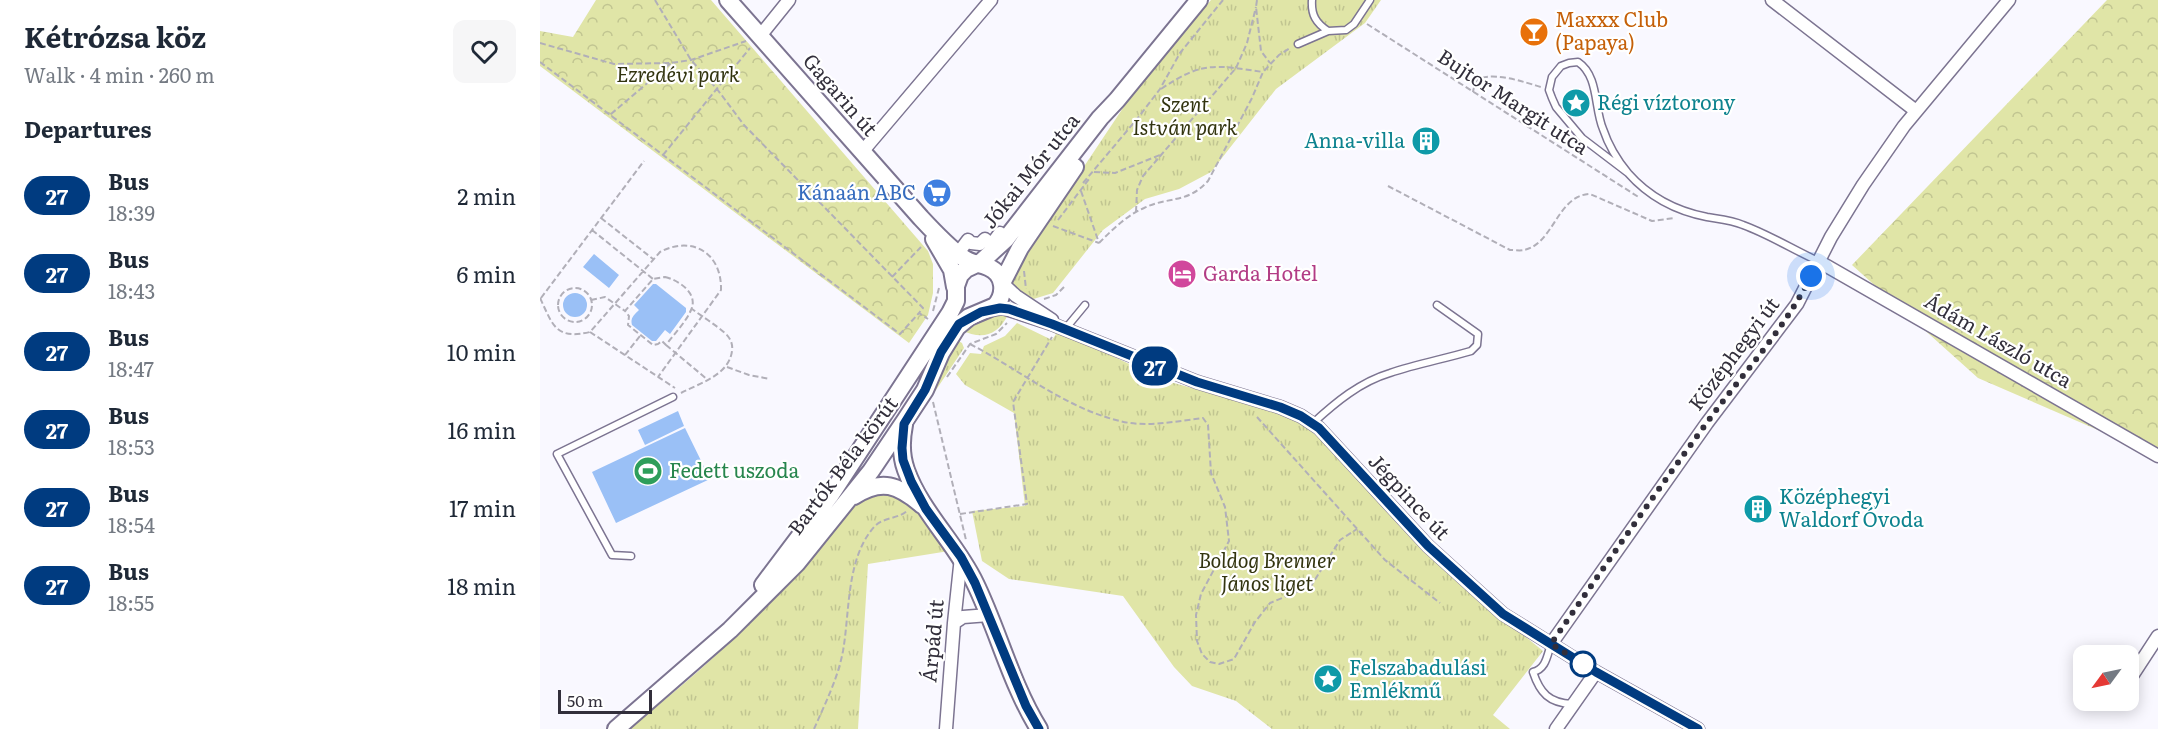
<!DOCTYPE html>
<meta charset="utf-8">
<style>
body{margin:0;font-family:Literata,serif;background:#f6f6f7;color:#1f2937;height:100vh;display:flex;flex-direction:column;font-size:22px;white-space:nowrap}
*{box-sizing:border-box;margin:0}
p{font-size:20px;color:#747a83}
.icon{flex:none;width:33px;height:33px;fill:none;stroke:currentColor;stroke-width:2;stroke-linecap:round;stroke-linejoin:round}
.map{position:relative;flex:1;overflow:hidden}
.details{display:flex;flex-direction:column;background:#fff;width:540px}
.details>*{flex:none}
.badge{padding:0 12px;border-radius:20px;font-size:21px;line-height:39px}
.needle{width:39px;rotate:237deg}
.tools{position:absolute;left:1533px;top:645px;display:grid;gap:12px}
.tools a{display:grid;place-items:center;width:66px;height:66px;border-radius:12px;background:#fff;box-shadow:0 3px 15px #0003;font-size:30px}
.scale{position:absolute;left:18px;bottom:15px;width:94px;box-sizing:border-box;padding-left:6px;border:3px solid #322f3b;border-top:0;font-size:16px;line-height:21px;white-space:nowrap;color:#322f3b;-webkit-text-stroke:4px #fff;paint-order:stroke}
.you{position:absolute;width:30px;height:30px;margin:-15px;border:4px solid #fff;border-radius:50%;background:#1a73e8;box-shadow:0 0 0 9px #1a73e833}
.map>.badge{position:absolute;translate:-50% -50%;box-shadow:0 0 0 3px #fff}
h2{padding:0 24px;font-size:22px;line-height:54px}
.round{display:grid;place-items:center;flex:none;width:63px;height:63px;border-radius:12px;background:#f6f6f7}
.overview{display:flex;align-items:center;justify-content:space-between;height:102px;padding:0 24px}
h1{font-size:28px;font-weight:700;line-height:45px}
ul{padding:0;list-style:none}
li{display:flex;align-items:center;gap:18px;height:78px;padding:0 24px}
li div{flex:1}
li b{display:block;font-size:22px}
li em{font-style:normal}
li .badge{min-width:66px;font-weight:700;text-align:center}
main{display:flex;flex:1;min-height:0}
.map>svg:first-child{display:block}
.grass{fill:url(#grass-tufts)}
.forest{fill:url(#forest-crowns)}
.water{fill:#9ac0f6}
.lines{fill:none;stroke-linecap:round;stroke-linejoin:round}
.lane-casing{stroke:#7c7491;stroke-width:9}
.street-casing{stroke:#7c7491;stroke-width:15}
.secondary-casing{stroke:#7c7491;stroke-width:20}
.path{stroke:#b1afb8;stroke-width:2;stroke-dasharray:6 3;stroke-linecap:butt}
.lane{stroke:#fff;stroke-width:6}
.street{stroke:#fff;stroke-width:12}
.secondary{stroke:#fff;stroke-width:16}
.line-casing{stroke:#fff;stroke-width:14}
.line{stroke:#003b80;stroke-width:9}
.walk{stroke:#322f3b;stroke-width:6;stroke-dasharray:0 10.8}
.stop-dot{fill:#fff;stroke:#003b80;stroke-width:3}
.labels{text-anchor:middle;stroke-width:4.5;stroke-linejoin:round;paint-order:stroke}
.food-label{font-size:20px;fill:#c56008;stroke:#fff;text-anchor:start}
.park-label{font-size:20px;font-style:italic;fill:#32340f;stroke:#fff}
.street-label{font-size:20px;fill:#322f3b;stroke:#fff}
.culture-label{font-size:20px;fill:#0d838f;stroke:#fff;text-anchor:start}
.shop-label{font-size:20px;fill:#366cbe;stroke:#fff;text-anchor:end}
.hotel-label{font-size:20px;fill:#b23c85;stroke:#fff;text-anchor:start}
.leisure-label{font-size:20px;fill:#27864d;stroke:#fff;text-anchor:start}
</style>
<main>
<section class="details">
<div class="overview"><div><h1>Kétrózsa köz</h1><p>Walk · 4 min · 260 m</p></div><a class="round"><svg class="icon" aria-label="heart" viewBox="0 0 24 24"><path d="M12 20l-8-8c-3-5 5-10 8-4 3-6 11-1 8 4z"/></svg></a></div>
<h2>Departures</h2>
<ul>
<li><span class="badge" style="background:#003b80;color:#fff">27</span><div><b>Bus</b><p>18:39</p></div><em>2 min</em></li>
<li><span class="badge" style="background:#003b80;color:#fff">27</span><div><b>Bus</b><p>18:43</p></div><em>6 min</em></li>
<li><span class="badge" style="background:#003b80;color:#fff">27</span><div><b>Bus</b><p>18:47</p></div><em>10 min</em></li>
<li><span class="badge" style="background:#003b80;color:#fff">27</span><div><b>Bus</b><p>18:53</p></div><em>16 min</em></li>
<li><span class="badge" style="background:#003b80;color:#fff">27</span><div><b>Bus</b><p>18:54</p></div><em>17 min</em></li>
<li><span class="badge" style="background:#003b80;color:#fff">27</span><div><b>Bus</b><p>18:55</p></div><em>18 min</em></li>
</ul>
</section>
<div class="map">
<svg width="1618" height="729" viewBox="0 0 1618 729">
<defs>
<pattern id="grass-tufts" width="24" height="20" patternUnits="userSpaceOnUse" patternTransform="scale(1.5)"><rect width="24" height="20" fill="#e0e5a7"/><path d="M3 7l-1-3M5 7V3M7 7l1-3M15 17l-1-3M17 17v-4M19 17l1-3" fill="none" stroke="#c1c591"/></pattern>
<pattern id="forest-crowns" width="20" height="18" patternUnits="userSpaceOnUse" patternTransform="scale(1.5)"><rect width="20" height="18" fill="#e0e5a7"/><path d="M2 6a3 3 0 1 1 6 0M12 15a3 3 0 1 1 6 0" fill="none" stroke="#c1c591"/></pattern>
</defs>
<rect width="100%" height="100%" fill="#f9f8ff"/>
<!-- grass -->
<path class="grass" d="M671,0H841L825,23L736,89L671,172L639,189L605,199L563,230L513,293L487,301L469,288L477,267L589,99Z
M459,314L468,315C457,336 442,340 421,330C435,320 444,320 459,314Z
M477,323L512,340L516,334L502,327L564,352L623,380L736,411L757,421L780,438L882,550L940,600L1003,651L953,715L970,729H732L696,701L652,686L634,667L583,596L469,579L442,561L432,511L485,506L474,413L425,385L416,374L430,353L441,354L444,346L465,336Z
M415,339L422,343L424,348L384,408L380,411Z
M352,492L382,514L409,551L328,564L318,729H89C127,698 165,667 199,633C240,593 275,549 312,506L322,497Z"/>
<!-- forest -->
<path class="forest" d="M56,0H171L388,251L393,264V293L388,315L369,343L0,66V31L33,37Z
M1567,0H1618V456L1438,378L1312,265Z"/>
<!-- water -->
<path class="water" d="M54,254L79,275L69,288L43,267Z
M113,284H116L146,308V312L130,334L125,330L116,341H112L92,325C90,318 94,315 99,310L94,305Z
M23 305a12 12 0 1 1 24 0a12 12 0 1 1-24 0Z
M138,411L144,426L105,445L98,430Z
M145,428L170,479L76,523L52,472Z"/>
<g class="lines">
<!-- lane casing -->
<g class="lane-casing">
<path id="lane" d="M772,0C771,15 776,23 788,31
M758,44L788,31L806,30L814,24L830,0
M1088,173L1042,138L1016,107L1012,98L1009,90L1012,77L1021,66L1029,63L1038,62C1059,76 1054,108 1063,129C1068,144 1078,161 1088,173C1110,198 1136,211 1167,217C1179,219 1192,220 1203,225C1228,234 1254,250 1278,261
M526,328L545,305
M773,423C796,402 820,382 850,373C876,364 904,359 931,351L937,345L938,334L897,305
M91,556L72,555L17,454L133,397
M1011,644C1007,656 1006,669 993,672C1000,693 1009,703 1032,704"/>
</g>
<!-- street casing -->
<g class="street-casing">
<path id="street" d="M1232,0L1376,111
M220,36L249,0
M322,152L451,0
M422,248L428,240L431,243L440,244L445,239L451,245L460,233
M1278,261L1618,456
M462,283L476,296L512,320
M449,310L463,308L512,324L657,382L740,407L761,416L779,428L888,546L963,614L1056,672L1158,729
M414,623L423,617L449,615
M1011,644L1167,423L1257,304L1291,237L1323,185L1364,126L1469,0
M1588,682L1618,636
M406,729L414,623L421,557
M1016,729L1056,672"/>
</g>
<!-- secondary casing -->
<g class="secondary-casing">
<path id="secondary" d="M394,239L412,270L415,287
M462,283L480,248L535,167
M364,425C361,440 361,456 366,470C381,512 416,543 435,583C458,630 471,684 499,729
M314,496C342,478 358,485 382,505
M223,585L290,496L410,313L416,301V286L420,275L426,269L441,262L466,239L560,118L577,100L659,0
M76,729L190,630L257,563L331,471L366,419L385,390L401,353L417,327L429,317L455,306C466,294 465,274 448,267C438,263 431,264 422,257C407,246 394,232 381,218L188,0"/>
</g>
<!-- path -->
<path class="path" d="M115,0L151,60L177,89L204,125L383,308L379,313
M717,0L716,7L721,51L730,63
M827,24L1100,198
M0,43L74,64L131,63L151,60L206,41
M0,62L360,334L379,313L388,319
M621,89C662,61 675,65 723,72
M933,92C933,91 935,84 935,83C945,68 987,83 1001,87
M71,114L131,63
M123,155L210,48
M554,172L575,173L620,155
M543,183L597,119L620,89L640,53L683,0
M848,186L970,250C974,250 980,251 984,250C1014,244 1017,195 1050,194L1112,221L1135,218
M541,191L559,243
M596,212L597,190L603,176L696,68L707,43L716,7
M61,218L113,259
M518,220L549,179
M513,226L559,243
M52,230L113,279
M559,243C572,230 587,215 604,208C629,196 647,204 668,181L712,98L723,72L739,55L750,48
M484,271L486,289
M125,277C138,280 159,293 151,310C146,322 134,334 126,345L122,341L118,344L113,345L88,325L89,316L85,311L113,279Z
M352,277L381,247
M18 305a17 17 0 1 1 34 0a17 17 0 1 1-34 0Z
M0,298C13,325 15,340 50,332L120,252C152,235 182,253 181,290L118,377
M1,298L104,161
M504,299L516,295L524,287
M51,300L65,297L85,311
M393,311L399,288
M50,332L135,388
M430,344C480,370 525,408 580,421C606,428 637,421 663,418L668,425L671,473L685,507L689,541L661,594L656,615L657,641L662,654L670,662L679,664L694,659L715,622L730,603L771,586L800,540L817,529
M126,345L168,380
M85,355L100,336
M187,367L209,375L230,379
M407,377L430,344L456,334L467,323
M141,393C160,383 189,375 192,351C193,345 191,339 186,334C176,325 163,317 152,309
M393,402L426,540
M717,417L845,560L900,603
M420,514L487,504L473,402L512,337
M274,729C285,704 298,678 303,651C310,611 306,559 334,527C343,517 358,519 367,511"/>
<!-- lane -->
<use href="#lane" class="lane"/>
<!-- street -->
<use href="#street" class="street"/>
<!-- secondary -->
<use href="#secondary" class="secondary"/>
</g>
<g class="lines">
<!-- line casing -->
<g class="line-casing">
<path id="line" d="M499,729L486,706L435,583L421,557L386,509L371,481L363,460L362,448L364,424L385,390L401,352L419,324L441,312L460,308L469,309L512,324L657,382L740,407L761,416L779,428L888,546L963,614L1056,672L1158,729"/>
</g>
<!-- line -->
<use href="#line" class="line"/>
<!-- walk -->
<path class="walk" d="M1043,664L1011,644C1062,570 1113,496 1166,424C1202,374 1243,332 1271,276"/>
</g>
<!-- icons -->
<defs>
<g id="bar-disc" transform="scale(1.5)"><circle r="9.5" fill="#e8710a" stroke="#fff"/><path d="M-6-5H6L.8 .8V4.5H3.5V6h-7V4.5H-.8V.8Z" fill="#fff"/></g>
<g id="sight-disc" transform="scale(1.5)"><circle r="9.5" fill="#0f9aa8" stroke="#fff"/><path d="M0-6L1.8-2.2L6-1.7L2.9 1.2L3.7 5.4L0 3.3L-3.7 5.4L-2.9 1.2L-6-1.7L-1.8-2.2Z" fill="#fff"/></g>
<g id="building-disc" transform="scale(1.5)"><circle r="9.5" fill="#0f9aa8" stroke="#fff"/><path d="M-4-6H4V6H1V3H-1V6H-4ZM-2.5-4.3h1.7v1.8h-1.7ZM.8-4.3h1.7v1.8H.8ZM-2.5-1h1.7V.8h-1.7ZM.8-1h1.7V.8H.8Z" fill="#fff"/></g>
<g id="supermarket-disc" transform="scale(1.5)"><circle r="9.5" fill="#3f7fe0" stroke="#fff"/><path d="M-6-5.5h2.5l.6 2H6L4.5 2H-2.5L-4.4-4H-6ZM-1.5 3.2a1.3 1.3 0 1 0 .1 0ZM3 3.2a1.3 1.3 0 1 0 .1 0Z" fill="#fff"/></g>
<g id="hotel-disc" transform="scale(1.5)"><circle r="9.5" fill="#d1479c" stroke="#fff"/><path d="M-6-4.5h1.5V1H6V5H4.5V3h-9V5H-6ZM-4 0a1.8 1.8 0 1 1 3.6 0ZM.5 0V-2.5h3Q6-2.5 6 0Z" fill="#fff"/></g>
<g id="stadium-disc" transform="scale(1.5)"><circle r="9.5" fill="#2e9e5b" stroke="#fff"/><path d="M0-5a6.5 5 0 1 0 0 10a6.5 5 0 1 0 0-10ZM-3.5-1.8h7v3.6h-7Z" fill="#fff"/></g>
</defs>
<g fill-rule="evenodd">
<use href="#bar-disc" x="994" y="32"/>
<use href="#sight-disc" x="1036" y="103"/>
<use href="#building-disc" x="886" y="141"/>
<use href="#supermarket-disc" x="397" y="193"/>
<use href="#hotel-disc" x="642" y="274"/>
<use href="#stadium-disc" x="108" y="471"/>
<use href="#building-disc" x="1218" y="509"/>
<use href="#sight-disc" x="788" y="679"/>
</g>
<!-- markers -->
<circle class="stop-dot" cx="1043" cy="664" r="12"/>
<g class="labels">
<!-- food labels -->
<g class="food-label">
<text x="1015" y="27">Maxxx Club<tspan x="1015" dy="23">(Papaya)</tspan></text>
</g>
<!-- park labels -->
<g class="park-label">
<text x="138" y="82">Ezredévi park</text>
<text x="645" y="112">Szent<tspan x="645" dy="23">István park</tspan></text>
<text x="727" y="568">Boldog Brenner<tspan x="727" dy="23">János liget</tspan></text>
</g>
<!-- street labels -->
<g class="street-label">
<text transform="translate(300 95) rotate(49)" y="7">Gagarin út</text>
<text transform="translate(973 102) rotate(33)" y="7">Bujtor Margit utca</text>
<text transform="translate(491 171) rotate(-51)" y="7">Jókai Mór utca</text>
<text transform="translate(1458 341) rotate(30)" y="7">Ádám László utca</text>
<text transform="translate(1194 354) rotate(-53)" y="7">Középhegyi út</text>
<text transform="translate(303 466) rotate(-53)" y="7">Bartók Béla körút</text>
<text transform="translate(869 497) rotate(47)" y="7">Jégpince út</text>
<text transform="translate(393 641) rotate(-85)" y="7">Árpád út</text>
</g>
<!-- culture labels -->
<g class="culture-label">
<text x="1057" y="110">Régi víztorony</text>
<text x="865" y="148" text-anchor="end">Anna-villa</text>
<text x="1239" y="504">Középhegyi<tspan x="1239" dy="23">Waldorf Óvoda</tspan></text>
<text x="809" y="675">Felszabadulási<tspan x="809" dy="23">Emlékmű</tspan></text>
</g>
<!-- shop labels -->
<g class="shop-label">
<text x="376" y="200">Kánaán ABC</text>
</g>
<!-- hotel labels -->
<g class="hotel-label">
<text x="663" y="281">Garda Hotel</text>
</g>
<!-- leisure labels -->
<g class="leisure-label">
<text x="129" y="478">Fedett uszoda</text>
</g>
</g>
</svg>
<div class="tools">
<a><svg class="needle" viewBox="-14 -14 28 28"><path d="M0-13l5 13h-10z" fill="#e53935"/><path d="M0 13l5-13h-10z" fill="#747a83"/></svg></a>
</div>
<div class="scale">50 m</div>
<div class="you" style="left:1271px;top:276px"></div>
<b class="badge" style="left:615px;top:366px;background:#003b80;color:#fff">27</b>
</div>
</main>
